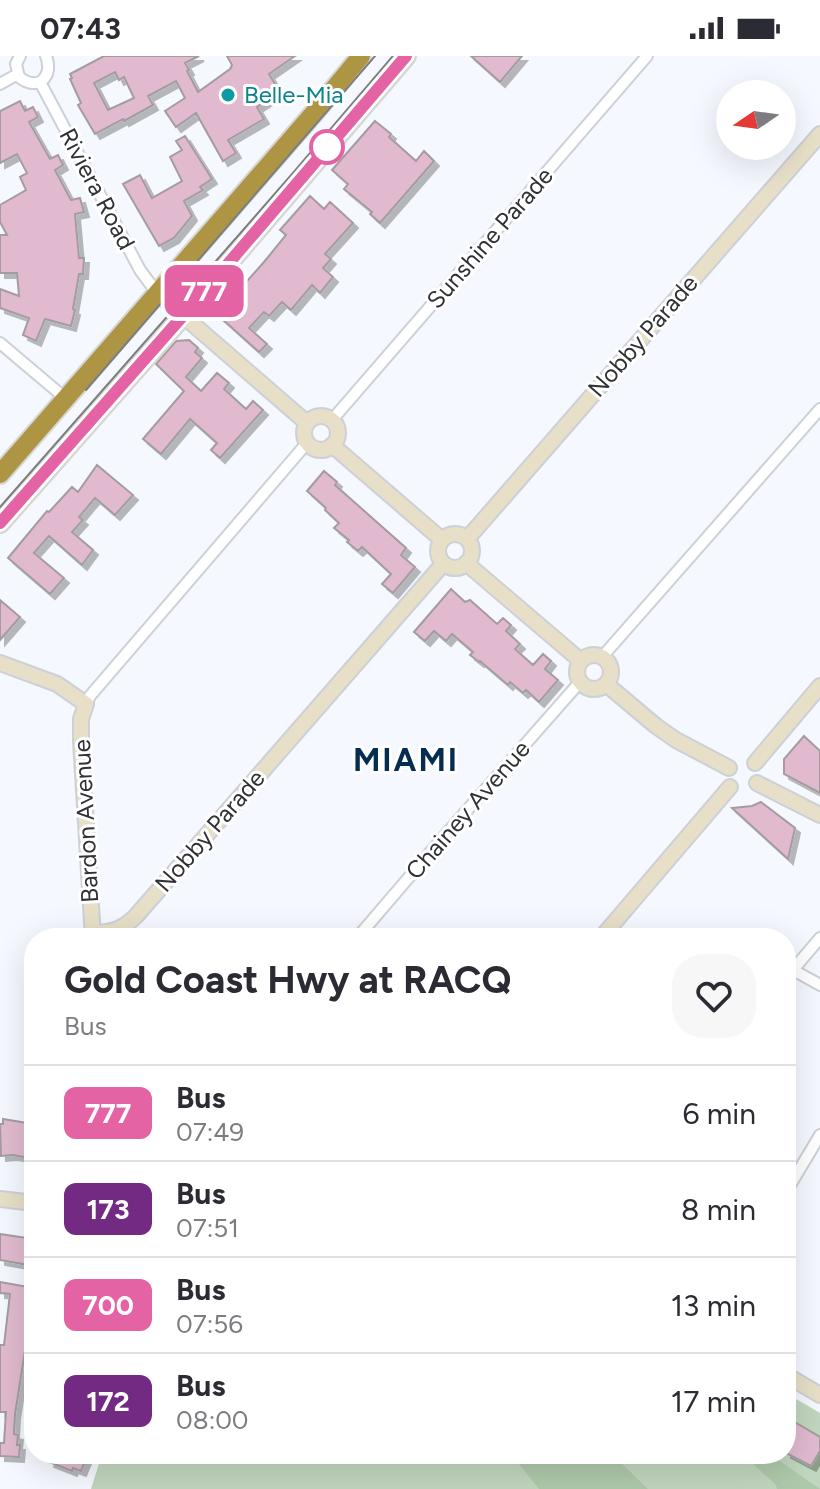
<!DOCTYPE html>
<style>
body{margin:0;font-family:Figtree,sans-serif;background:#f7f7f7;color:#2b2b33;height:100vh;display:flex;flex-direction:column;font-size:30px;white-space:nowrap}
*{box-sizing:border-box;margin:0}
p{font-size:26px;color:#7c7c81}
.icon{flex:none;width:44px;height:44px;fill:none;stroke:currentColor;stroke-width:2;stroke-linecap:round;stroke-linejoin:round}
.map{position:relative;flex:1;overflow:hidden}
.sheet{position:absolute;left:24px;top:872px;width:772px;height:536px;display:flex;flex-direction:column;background:#fff;border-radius:32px;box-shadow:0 8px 32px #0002}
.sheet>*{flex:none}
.badge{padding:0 16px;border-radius:12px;font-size:28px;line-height:52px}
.needle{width:52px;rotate:257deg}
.fabs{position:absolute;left:716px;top:24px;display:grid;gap:16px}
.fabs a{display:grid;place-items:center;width:80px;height:80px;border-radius:50%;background:#fff;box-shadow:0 8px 32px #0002;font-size:40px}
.map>.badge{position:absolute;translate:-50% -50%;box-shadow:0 0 0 4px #fff}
.round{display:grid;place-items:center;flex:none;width:84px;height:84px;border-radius:32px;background:#f7f7f7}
.headline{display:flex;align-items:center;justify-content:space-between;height:136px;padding:0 40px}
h1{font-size:38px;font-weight:700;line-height:60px}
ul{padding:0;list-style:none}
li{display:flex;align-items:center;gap:24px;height:96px;padding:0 40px;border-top:2px solid #e1e1e2}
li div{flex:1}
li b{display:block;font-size:30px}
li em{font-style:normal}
li .badge{min-width:88px;font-weight:700;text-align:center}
.status{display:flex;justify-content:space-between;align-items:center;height:56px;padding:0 40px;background:#fff;direction:ltr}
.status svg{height:22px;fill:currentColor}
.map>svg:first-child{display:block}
.green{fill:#c1d6be}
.forest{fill:#aec9aa}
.building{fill:#e1bacf;stroke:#a49ca0;stroke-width:2;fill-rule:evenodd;filter:url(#shadow)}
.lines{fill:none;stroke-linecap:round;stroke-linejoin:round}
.street-casing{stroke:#ccd0d7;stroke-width:14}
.secondary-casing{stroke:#ccd0d7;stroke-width:18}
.highway-casing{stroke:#d6d6d6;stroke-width:22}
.street{stroke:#fff;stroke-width:10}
.secondary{stroke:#e7dfc7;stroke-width:14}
.highway{stroke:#ae9544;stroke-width:18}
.tram{stroke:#7b7d81;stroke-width:2}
.line-casing{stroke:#fff;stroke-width:18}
.line{stroke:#e463a4;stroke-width:12}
.culture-dot{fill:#0f9aa8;stroke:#fff;stroke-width:3}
.stop-dot{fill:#fff;stroke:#e463a4;stroke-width:4}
.labels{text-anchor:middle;stroke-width:6;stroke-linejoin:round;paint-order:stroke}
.culture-label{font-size:24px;fill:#0d838f;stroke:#fff;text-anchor:start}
.street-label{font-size:24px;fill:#303134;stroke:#fff}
.district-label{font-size:32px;font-weight:bold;letter-spacing:2px;fill:#052d52;stroke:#fff}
</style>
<div class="status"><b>07:43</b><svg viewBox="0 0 49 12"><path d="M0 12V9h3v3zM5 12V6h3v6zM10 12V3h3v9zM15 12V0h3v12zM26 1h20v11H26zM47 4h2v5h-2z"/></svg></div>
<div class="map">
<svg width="820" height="1433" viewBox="0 0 820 1433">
<defs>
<filter id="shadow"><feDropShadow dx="5" dy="5" stdDeviation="0" flood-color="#0004"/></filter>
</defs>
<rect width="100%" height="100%" fill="#f5f8fe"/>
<!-- green -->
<path class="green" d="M786,1337L820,1357V1433H91L102,1398H786Z"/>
<!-- forest -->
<path class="forest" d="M511,1398H612L648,1433H539Z
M742,1398H770L820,1433H777L776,1429Z"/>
<!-- building -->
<path class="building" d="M104,0H199L185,7L189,14L187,15L198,36L230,13L232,9L227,0H295L269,18L280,36L257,51L264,63L228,84L236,97L223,105L196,57L176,71L165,55L185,42L176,25L148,40L153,49L124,65L123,63L95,78L78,49L81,47L70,23L72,22L70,18ZM115,16L119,24L124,21L134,42L108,54L94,27Z
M471,0H522L500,26Z
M20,45L25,55L33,51L38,61L29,66L50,103L58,99L63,109L55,114L71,144L80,142L84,156L75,158L79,202H84L83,218H79L73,253L75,254L71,270L45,263L36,285L23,279L29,262L0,252V233L19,240L17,217H0V179H7L0,166V149L26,134L20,121L27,117L17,98L0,107V55Z
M375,65L391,78L389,81L416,105L424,95L434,105L380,167L370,158L372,156L344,133L348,128L332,114Z
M185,80L212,123L200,131L203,134L184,145L192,160L174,182L159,190L123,128L140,119L152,142L182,125L170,101L182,94L176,85Z
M310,140L324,153L330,146L353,167L325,198L331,203L323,212L333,221L320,237L312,229L291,254L282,246L269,260L264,256L249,272L267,288L259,296L212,254L233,229L239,234L264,206L286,179L280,174Z
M189,284L198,292L195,296L202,302L186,321L201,335L217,317L229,327L224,333L246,353L253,345L263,354L220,402L211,394L217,387L190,363L161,398L143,383L184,335L156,308L176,285Z
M97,409L133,439L115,459L95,442L79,461L83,464L72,476L93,494L82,509L49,480L34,497L64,522L50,538L8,502L47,455L49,456L72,431L78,436Z
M324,415L337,426L335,429L406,492L401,499L415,511L393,537L382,528L391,518L362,491L358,495L347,486L349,484L334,472L339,467L325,454L326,452L307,435Z
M451,533L465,546L470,544L497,568L503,562L511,569L506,575L520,588L515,593L533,609L543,598L551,605L545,613L558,624L539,646L526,634L523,637L510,626L508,629L480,605L479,606L470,599L473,596L452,578L446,585L434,575L425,585L414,576Z
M0,544L20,561L0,584Z
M804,680L820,695V737L784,718V703Z
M761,746L795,772L788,803L732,752L752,750Z
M3,1063L34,1068V1103L13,1099L1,1100L0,1068H3Z
M0,1178L34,1183V1210L0,1204Z
M0,1226L34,1232V1251L30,1273H32L30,1283L27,1282L15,1358L14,1378L18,1379L17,1389H20L19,1401L0,1400V1387H4L6,1356H0V1289H4L10,1238L0,1237Z
M786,1361L820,1381V1395L811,1410L786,1397Z
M52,1398H88L81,1415L73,1412L72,1415L49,1406Z"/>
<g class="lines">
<!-- street casing -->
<g class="street-casing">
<path id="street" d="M20,0L16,8L19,21C38,36 54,21 46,0
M40,26L140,214L157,237
M0,28L18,18
M0,287L65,342
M332,364L647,0
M602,601L820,353
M86,648L90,640L307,387
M357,882L440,785L580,626
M793,914L820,929
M786,922L820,882
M786,1136L820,1079"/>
</g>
<!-- secondary casing -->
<g class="secondary-casing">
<path id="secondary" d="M157,237L307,367
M304 377a17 17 0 1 1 34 0a17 17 0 1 1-34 0Z
M332,389L441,483
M438 495a17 17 0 1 1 34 0a17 17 0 1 1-34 0Z
M467,483L820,78
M466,507L581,605
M577 616a17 17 0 1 1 34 0a17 17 0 1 1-34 0Z
M0,607L57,628L86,648L81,663V685L93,882
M606,628L656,670L676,684L729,712
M755,707L820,630
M757,727L820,759
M93,877C112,877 123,873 136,860L443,508
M601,882L730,731
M0,1143L34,1147
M786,1319L820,1339"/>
</g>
<!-- highway casing -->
<g class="highway-casing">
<path id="highway" d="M0,418L313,58L361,0
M0,467L203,237L406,0"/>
</g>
<!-- street -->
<use href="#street" class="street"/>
<!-- secondary -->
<use href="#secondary" class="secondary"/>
<!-- highway -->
<use href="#highway" class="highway"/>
<!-- tram -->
<path class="tram" d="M86,334L375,0
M0,451L294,116L393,0"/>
</g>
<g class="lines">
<!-- line casing -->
<g class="line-casing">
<path id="line" d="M0,467L203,237L406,0"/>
</g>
<!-- line -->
<use href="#line" class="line"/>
</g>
<!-- markers -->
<circle class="culture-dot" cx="228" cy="39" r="8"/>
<circle class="stop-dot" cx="327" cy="91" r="16"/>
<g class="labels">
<!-- culture labels -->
<g class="culture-label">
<text x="244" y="47">Belle-Mia</text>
</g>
<!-- street labels -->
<g class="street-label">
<text transform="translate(97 133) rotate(62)" y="8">Riviera Road</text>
<text transform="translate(490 182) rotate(-49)" y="8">Sunshine Parade</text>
<text transform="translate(643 280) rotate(-49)" y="8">Nobby Parade</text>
<text transform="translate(468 754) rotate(-49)" y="8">Chainey Avenue</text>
<text transform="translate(86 765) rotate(-93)" y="8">Bardon Avenue</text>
<text transform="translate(210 775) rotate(-49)" y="8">Nobby Parade</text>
</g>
<!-- district labels -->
<g class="district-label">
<text x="406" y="715">MIAMI</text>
</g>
</g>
</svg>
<div class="fabs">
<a><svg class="needle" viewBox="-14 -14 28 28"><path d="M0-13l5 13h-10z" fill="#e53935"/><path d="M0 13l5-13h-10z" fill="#7c7c81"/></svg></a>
</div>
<b class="badge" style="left:204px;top:235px;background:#e463a4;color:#fff">777</b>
<section class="sheet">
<div class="headline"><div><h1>Gold Coast Hwy at RACQ</h1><p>Bus</p></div><a class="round"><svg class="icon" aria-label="heart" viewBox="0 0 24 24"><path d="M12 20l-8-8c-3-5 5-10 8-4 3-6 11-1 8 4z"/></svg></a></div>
<ul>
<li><span class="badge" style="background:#e463a4;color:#fff">777</span><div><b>Bus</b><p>07:49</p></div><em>6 min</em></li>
<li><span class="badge" style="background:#732a82;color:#fff">173</span><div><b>Bus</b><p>07:51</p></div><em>8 min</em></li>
<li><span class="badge" style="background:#e463a4;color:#fff">700</span><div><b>Bus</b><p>07:56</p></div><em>13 min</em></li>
<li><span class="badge" style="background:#732a82;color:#fff">172</span><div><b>Bus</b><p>08:00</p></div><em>17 min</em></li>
</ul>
</section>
</div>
